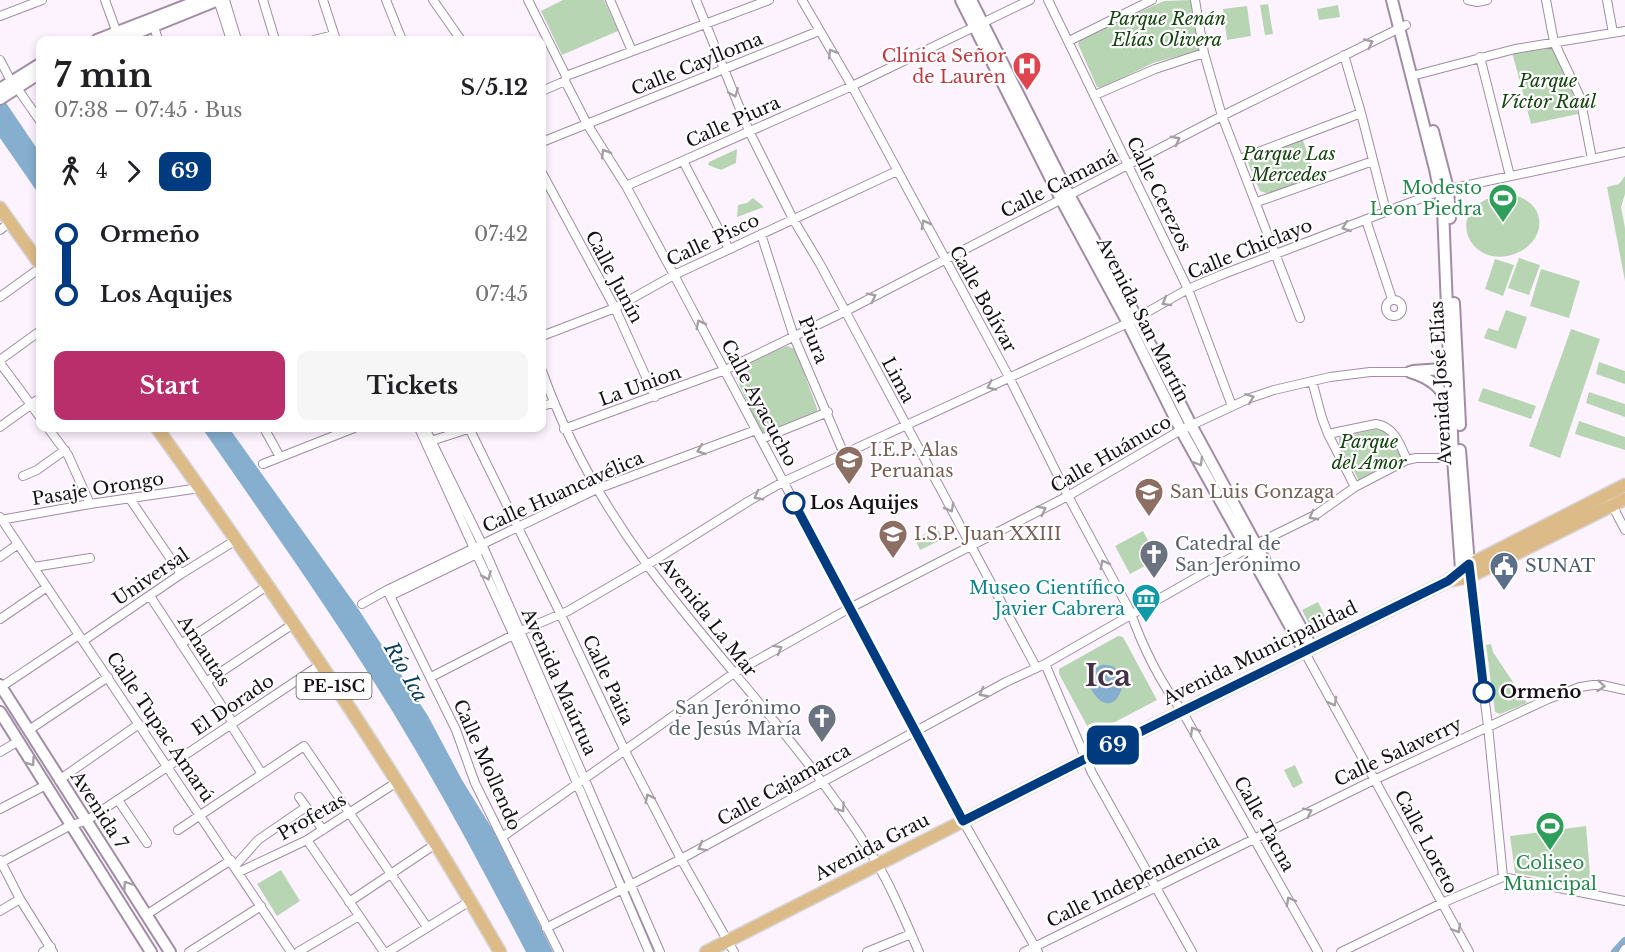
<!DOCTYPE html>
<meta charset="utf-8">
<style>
body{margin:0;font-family:"Libre Baskerville",serif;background:#f6f6f6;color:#202124;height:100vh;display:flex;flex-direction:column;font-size:22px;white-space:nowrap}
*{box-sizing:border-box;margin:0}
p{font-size:20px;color:#757577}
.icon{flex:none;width:33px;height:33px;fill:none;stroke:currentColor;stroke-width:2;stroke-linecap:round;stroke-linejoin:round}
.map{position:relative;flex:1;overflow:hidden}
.drawer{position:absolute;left:36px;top:36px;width:510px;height:396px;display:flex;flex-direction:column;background:#fff;border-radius:12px;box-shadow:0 3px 9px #0003}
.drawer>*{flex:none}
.badge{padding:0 12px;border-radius:9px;font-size:21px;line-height:39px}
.map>.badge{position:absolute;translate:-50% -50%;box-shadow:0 0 0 3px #fff}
.legs{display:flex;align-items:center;gap:9px;height:66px;padding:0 18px;font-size:20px}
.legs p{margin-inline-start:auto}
.head{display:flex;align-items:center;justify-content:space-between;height:102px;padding:0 18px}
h1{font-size:33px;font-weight:700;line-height:45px}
.button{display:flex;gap:12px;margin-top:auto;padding:12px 18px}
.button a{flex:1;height:69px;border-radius:12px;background:#b92f6c;color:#fff;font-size:24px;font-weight:700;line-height:69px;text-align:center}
.button a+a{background:#f6f6f6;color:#202124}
ul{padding:0 18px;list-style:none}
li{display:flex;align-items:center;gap:21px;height:60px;font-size:22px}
li i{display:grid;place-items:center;width:9px;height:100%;margin:0 8px;background:currentColor}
li i::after{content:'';width:15px;height:15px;margin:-8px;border:4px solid;border-radius:50%;background:#fff}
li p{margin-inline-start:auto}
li:first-child i{background:linear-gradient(#0000 50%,currentColor 0)}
li:last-child i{background:linear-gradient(currentColor 50%,#0000 0)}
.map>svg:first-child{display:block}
.green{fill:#b7d5b3}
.water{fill:#86aece}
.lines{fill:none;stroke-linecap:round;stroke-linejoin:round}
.canal{stroke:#86aece;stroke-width:8}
.street-casing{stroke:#a18ca5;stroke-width:10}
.secondary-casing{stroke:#a18ca5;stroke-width:14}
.primary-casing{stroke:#d5d4d6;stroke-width:15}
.street{stroke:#fff;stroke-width:8}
.secondary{stroke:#fff;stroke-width:10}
.primary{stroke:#ddbb89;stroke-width:12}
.oneway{stroke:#a39fa3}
.line-1-casing{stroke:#fff;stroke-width:14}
.line-1{stroke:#003b80;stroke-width:9}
.stop-1-dot{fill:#fff;stroke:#003b80;stroke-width:3}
.labels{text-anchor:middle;stroke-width:4.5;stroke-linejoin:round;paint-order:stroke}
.shield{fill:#fff;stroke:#5d585e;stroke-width:1.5}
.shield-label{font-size:16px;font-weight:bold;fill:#181019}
.park-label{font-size:18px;font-style:italic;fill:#144310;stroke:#fff}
.health-label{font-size:18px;fill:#be3a42;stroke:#fff;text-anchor:end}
.street-label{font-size:18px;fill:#181019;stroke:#fff}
.leisure-label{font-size:18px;fill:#27864d;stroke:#fff;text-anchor:end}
.education-label{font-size:18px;fill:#785e54;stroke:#fff;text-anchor:start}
.stop-label{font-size:18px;font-weight:bold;fill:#181019;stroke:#fff;text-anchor:start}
.worship-label{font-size:18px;fill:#5b616d;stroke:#fff;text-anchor:start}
.service-label{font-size:18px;fill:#4e5e75;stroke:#fff;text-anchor:start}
.culture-label{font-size:18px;fill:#0d838f;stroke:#fff;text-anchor:end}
.water-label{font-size:20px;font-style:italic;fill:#093b5b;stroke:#fff}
.town-label{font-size:30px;font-weight:bold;fill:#433147;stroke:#fff}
</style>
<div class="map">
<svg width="1625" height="952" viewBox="0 0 1625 952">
<rect width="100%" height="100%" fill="#fdf3fe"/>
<!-- green -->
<path class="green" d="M563,0H604L618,31L562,55L541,11Z
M1191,0L1201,50L1153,63L1102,88L1097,87L1078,44L1080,39L1164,1Z
M1268,4L1273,34L1265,35L1260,5Z
M1338,5L1340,17L1319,20L1317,9Z
M1247,6L1251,36L1227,40L1223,9Z
M1553,43L1570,83L1578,114L1531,124L1512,52Z
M1302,137L1315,176L1269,194L1260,191L1248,163V158Z
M737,149L736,163L721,170L708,165L709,162Z
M1625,176V194L1621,207L1625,228V281L1607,187L1619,184Z
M1509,194C1527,197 1542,208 1539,228C1537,237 1531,245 1523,250C1470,280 1434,201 1509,194Z
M753,198L764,207L737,217L738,205L747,203Z
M1519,258L1540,265L1529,295L1508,288Z
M1495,259L1514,265L1503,296L1485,289Z
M1541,269L1580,281L1569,318L1530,306Z
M1506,310L1527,317L1516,349L1484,338L1488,328L1498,331Z
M1571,329L1600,339L1560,458L1529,446Z
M787,346L795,349L817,408V412L764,433L760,430L733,371L736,367Z
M1599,362L1625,371V384L1596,374Z
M1483,388L1536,406L1531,419L1478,401Z
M1589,392L1625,404V417L1586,403Z
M1579,421L1625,437V450L1575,434Z
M1377,429C1390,431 1399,446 1401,459L1359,481L1339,443V437Z
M937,528L943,539L920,550L915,539Z
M1143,531L1158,559L1130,574L1115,546Z
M1318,602L1329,624L1315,632L1312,630L1302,610Z
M1118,636L1123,637L1157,700L1094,733H1091L1059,674V669Z
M1491,644L1493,652L1527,703L1500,714L1495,712L1486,645Z
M1295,765L1303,783L1293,788L1284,770Z
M1586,826L1591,886L1515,873L1510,836Z
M281,870L300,901L277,916L257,884Z"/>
<!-- water -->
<path class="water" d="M0,94L40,153V196L0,138Z
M202,428H229L357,607L428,716L462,780L493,830L553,952H526C484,872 441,791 394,714C334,616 267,522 202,428Z
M1101,665C1143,661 1114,737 1089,685L1090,673Z"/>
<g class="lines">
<!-- canal -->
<path class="canal" d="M1615,952L1625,941"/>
<!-- street casing -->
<g class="street-casing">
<path id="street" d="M105,0L118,36
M218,0L231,40
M225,0L237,40
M263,0L275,40
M323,0L336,40
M386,0L402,40
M433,0L461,40
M528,0L566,76L565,81L587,124L626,186L674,275L963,821L1038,952
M610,0L632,51
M696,0L749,131L793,219L820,264L1036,667
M802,0L852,86L1009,377L1068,496L1130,611C1142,645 1160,682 1182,711L1318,952
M1048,0L1188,289L1232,406
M1195,0L1204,53L1222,116L1300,318
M1468,0L1477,2L1487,0
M1546,0L1554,42L1580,97L1592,159
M1607,0L1613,33
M0,16L42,0
M153,23L158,40
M314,40L334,35
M1069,41L1152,0
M1344,55L1361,113L1386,211
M1480,57L1510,176
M0,60L11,81
M566,76L769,0
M1412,76L1515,49L1625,31
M17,88L40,121
M542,91L565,81
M1095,95L1155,69L1204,53
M542,142L819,31
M1240,159L1361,113
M683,161L729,249
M542,173L615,308L655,397
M626,186L852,86L1030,0
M1257,202L1373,161
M1366,220L1391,296
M0,230L10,222
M761,234L794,337L844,454
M0,297L40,268
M1386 308a8 8 0 1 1 16 0a8 8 0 1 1-16 0Z
M542,336L615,308L674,275L897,171
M0,360L40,331
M0,363L40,417
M542,371C567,441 604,506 648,566C720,662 805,748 869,850C889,881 904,918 919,952
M1312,381L1322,418L1328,434L1355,487
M542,406L553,403
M0,427L40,398
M48,428L68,455L90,504
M264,428L280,457
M419,428L514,636L649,952
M425,428L482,544L660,952
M469,428L561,615L625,751L681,859L734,952
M564,429L725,370L844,312L1222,116L1406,25
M1328,434L1376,424C1395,427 1400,445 1407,460
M761,439L828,412
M428,442L471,428
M263,464L354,428
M23,476L37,470L65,450
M130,499L181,574
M1611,503L1625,530
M0,517L291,952
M0,520L90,504L200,488
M0,557L18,544
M34,567L90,558
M1469,575L1488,726L1503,877
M387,590L456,730L475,783L559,952
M150,596L233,723
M390,596L477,554L479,551
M362,604L387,590L597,489L756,430
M0,619L47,587
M83,641L181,574L236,540
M181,644L267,586
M1304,651L1469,952
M1045,664L1092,773L1192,952
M431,677L521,631L568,611L647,565L749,501L783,482L1128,323L1188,289L1221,275L1440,191L1625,152
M206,682L293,624
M1,687L79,635
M231,725L262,774
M29,730L108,677
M0,752L17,742
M59,780L139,724
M299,797L323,830
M118,800L147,843
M0,809L46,785
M178,830L304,746L427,927
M502,837L734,673L850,608L1068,496L1181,430L1250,398L1274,390L1330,377L1370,372H1410
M307,840L384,952
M0,860L20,899L53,952
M0,863L71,825L86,821L320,665
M235,866L258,840L306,807
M239,872L307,840L397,782
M349,902L437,843
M0,911L20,899
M146,915L231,860
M546,928L681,859L1006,682L1045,664L1248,548L1317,514L1355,487L1407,460L1416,458H1456
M43,952L51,947
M189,952L261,906
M298,952L359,916
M388,952L470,901
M867,952L911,934
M1024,952L1376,779L1548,699L1580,687L1593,685H1602L1625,690
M1341,952L1442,903L1503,877L1625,901
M1623,952L1625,949"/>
</g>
<!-- secondary casing -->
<g class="secondary-casing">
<path id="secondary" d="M961,0L1061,199L1128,323L1181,430L1304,651
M971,0L1069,195L1137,318L1191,425L1312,648
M1392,0L1435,169L1443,208L1453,458L1461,569
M97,40L200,0
M119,40L218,0
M0,89L40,64
M0,99L40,73
M1433,131L1448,189L1450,218
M1454,303L1460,425
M1413,371L1457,368
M1410,372C1430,378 1442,387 1450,407
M1460,450L1469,565
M0,685L170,952
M0,712L151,952"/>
</g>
<!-- primary casing -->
<g class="primary-casing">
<path id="primary" d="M0,208L40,264
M157,428C278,597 396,771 500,952
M1449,580L1469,565L1625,485
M706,952L1087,758L1448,581L1469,577L1625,499"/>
</g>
<!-- street -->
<use href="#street" class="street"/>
<!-- secondary -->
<use href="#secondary" class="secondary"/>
<!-- primary -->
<use href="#primary" class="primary"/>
</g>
<!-- one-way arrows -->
<defs><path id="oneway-chevron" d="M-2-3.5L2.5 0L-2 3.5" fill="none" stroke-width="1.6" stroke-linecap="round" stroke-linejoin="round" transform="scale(1.5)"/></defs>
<g class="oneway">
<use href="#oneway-chevron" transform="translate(1369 43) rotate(-25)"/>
<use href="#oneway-chevron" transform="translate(832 53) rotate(-121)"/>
<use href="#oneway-chevron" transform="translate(734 93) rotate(68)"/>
<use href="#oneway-chevron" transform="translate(1176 140) rotate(-28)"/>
<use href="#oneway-chevron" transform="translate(605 153) rotate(-122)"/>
<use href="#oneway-chevron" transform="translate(925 224) rotate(-118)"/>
<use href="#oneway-chevron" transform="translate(1346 227) rotate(160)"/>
<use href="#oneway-chevron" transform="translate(872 297) rotate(-27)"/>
<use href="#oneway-chevron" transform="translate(1166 302) rotate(151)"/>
<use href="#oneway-chevron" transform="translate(700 324) rotate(-118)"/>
<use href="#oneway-chevron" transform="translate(991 386) rotate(155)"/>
<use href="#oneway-chevron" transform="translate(1250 398) rotate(-21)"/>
<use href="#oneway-chevron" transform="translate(701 450) rotate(160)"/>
<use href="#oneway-chevron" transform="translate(1199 462) rotate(60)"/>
<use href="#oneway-chevron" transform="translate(758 496) rotate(152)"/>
<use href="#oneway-chevron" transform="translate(950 508) rotate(62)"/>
<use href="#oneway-chevron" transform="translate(1042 510) rotate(-27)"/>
<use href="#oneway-chevron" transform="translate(1313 516) rotate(152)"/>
<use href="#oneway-chevron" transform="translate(1104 564) rotate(-118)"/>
<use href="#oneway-chevron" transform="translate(487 576) rotate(66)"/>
<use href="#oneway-chevron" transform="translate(778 649) rotate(-29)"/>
<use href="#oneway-chevron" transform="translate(1601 686) rotate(5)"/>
<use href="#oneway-chevron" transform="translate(983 693) rotate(152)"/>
<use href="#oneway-chevron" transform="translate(1333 702) rotate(61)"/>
<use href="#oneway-chevron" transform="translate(1194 731) rotate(-120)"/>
<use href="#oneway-chevron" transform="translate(31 762) rotate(56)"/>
<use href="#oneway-chevron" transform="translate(649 798) rotate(-117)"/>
<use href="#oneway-chevron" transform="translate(841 808) rotate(55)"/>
<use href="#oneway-chevron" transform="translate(1308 812) rotate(-26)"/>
<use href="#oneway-chevron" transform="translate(702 847) rotate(151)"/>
<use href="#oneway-chevron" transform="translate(127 885) rotate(-123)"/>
<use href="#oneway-chevron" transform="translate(1290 901) rotate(-119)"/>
<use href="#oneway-chevron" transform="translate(1457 929) rotate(59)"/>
</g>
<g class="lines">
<!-- line-1 casing -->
<g class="line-1-casing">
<path id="line-1" d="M794,503L963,821L1087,758L1448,581L1469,564L1484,692"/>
</g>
<!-- line-1 -->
<use href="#line-1" class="line-1"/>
</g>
<!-- icons -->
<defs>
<g id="hospital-pin" transform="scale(1.5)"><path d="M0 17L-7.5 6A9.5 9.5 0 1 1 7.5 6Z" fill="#e0444e" stroke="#fff"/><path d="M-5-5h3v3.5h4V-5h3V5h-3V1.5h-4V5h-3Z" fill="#fff"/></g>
<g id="stadium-pin" transform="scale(1.5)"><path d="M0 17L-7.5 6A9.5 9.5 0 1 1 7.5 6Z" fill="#2e9e5b" stroke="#fff"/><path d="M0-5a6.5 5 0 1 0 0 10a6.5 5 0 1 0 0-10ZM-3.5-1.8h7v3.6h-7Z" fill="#fff"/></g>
<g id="university-pin" transform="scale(1.5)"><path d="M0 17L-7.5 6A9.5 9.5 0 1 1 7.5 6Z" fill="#8d6e63" stroke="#fff"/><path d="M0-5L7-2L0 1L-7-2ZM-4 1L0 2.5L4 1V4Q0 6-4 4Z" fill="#fff"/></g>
<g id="church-pin" transform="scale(1.5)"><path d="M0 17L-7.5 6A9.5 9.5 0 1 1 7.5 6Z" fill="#6b7280" stroke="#fff"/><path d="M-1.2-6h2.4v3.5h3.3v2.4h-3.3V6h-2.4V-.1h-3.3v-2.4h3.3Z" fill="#fff"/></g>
<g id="civic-pin" transform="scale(1.5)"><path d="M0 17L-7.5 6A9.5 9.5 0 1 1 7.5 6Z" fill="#5c6f8a" stroke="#fff"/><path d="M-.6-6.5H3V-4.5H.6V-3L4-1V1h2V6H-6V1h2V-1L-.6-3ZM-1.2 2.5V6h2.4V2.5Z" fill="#fff"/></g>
<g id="museum-pin" transform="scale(1.5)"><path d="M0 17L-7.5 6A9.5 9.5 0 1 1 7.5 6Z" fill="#0f9aa8" stroke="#fff"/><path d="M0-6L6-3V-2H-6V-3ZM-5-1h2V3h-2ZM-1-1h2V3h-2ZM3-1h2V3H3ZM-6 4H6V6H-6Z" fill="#fff"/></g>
</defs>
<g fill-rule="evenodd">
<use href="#hospital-pin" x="1027" y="66"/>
<use href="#stadium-pin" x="1503" y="198"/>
<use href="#university-pin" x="849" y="460"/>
<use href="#university-pin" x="1149" y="492"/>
<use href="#university-pin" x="893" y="534"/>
<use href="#church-pin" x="1154" y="554"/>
<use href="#civic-pin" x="1504" y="566"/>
<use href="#museum-pin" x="1146" y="598"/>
<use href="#church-pin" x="822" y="718"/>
<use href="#stadium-pin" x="1550" y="826"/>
</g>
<!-- markers -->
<g class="stop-1-dot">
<circle cx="794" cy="503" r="10"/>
<circle cx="1484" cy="692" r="10"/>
</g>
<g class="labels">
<!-- shield labels -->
<rect class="shield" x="296.5" y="673" width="75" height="26" rx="4.5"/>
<g class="shield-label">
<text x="334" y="692">PE-1SC</text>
</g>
<!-- park labels -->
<g class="park-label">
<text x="1167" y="25">Parque Renán<tspan x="1167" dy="21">Elías Olivera</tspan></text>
<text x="1548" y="87">Parque<tspan x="1548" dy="21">Víctor Raúl</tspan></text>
<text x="1289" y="160">Parque Las<tspan x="1289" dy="21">Mercedes</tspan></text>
<text x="1369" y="448">Parque<tspan x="1369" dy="21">del Amor</tspan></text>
</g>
<!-- health labels -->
<g class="health-label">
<text x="1006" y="62">Clínica Señor<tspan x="1006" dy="21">de Lauren</tspan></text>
</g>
<!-- street labels -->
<g class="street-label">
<text transform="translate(697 64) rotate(-22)" y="6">Calle Caylloma</text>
<text transform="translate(733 122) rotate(-24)" y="6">Calle Piura</text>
<text transform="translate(1059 184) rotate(-27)" y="6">Calle Camaná</text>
<text transform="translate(1159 194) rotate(64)" y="6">Calle Cerezos</text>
<text transform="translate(713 240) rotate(-25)" y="6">Calle Pisco</text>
<text transform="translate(1250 249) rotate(-22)" y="6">Calle Chiclayo</text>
<text transform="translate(614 277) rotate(62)" y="6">Calle Junín</text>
<text transform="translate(983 299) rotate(61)" y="6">Calle Bolívar</text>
<text transform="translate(1143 320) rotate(63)" y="6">Avenida San Martín</text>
<text transform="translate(813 340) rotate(68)" y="6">Piura</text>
<text transform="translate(898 380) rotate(62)" y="6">Lima</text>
<text transform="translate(1441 383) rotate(-93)" y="6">Avenida José Elías</text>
<text transform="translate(640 386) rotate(-20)" y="6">La Union</text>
<text transform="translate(759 403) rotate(62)" y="6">Calle Ayacucho</text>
<text transform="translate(1111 454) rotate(-30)" y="6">Calle Huánuco</text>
<text transform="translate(98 489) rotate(-9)" y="6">Pasaje Orongo</text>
<text transform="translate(563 492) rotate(-24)" y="6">Calle Huancavélica</text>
<text transform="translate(151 577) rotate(-34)" y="6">Universal</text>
<text transform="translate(708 617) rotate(52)" y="6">Avenida La Mar</text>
<text transform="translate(204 651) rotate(57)" y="6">Amautas</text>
<text transform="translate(1260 653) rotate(-26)" y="6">Avenida Municipalidad</text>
<text transform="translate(608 680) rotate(65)" y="6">Calle Paita</text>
<text transform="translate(559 682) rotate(66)" y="6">Avenida Maúrtua</text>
<text transform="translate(233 705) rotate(-34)" y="6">El Dorado</text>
<text transform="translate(160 727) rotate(56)" y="6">Calle Tupac Amarú</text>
<text transform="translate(1398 752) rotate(-25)" y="6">Calle Salaverry</text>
<text transform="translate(487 765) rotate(66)" y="6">Calle Mollendo</text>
<text transform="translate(784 785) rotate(-29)" y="6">Calle Cajamarca</text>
<text transform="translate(99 810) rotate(57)" y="6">Avenida 7</text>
<text transform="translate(312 817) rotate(-30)" y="6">Profetas</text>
<text transform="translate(1264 824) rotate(61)" y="6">Calle Tacna</text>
<text transform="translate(1426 842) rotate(62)" y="6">Calle Loreto</text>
<text transform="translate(872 847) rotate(-27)" y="6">Avenida Grau</text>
<text transform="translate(1133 881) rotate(-26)" y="6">Calle Independencia</text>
</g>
<!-- leisure labels -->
<g class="leisure-label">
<text x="1482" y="194">Modesto<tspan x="1482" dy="21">Leon Piedra</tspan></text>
<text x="1550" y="869" text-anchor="middle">Coliseo<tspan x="1550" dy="21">Municipal</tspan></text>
</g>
<!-- education labels -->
<g class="education-label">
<text x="870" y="456">I.E.P. Alas<tspan x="870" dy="21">Peruanas</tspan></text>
<text x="1170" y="498">San Luis Gonzaga</text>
<text x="914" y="540">I.S.P. Juan XXIII</text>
</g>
<!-- stop labels -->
<g class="stop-label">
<text x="810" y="509">Los Aquijes</text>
<text x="1500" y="698">Ormeño</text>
</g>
<!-- worship labels -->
<g class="worship-label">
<text x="1175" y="550">Catedral de<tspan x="1175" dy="21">San Jerónimo</tspan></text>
<text x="801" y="714" text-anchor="end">San Jerónimo<tspan x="801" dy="21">de Jesús María</tspan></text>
</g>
<!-- service labels -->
<g class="service-label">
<text x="1525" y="572">SUNAT</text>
</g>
<!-- culture labels -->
<g class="culture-label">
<text x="1125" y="594">Museo Científico<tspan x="1125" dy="21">Javier Cabrera</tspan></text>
</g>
<!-- water labels -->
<g class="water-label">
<text transform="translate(406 672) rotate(60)" y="7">Río Ica</text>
</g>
<!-- town labels -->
<g class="town-label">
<text x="1108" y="686">Ica</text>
</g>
</g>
</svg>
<b class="badge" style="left:1113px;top:745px;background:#003b80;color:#fff">69</b>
<section class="drawer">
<div class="head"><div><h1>7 min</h1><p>07:38 – 07:45 · Bus</p></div><b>S/5.12</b></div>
<div class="legs"><svg class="icon" aria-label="walk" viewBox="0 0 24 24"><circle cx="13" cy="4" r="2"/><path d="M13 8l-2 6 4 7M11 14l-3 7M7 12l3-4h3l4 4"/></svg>4<svg class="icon" aria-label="forward" viewBox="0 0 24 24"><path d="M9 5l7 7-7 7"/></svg><b class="badge" style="background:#003b80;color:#fff">69</b></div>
<ul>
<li><i style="color:#003b80"></i><b>Ormeño</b><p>07:42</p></li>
<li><i style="color:#003b80"></i><b>Los Aquijes</b><p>07:45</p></li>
</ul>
<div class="button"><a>Start</a><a>Tickets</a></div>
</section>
</div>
